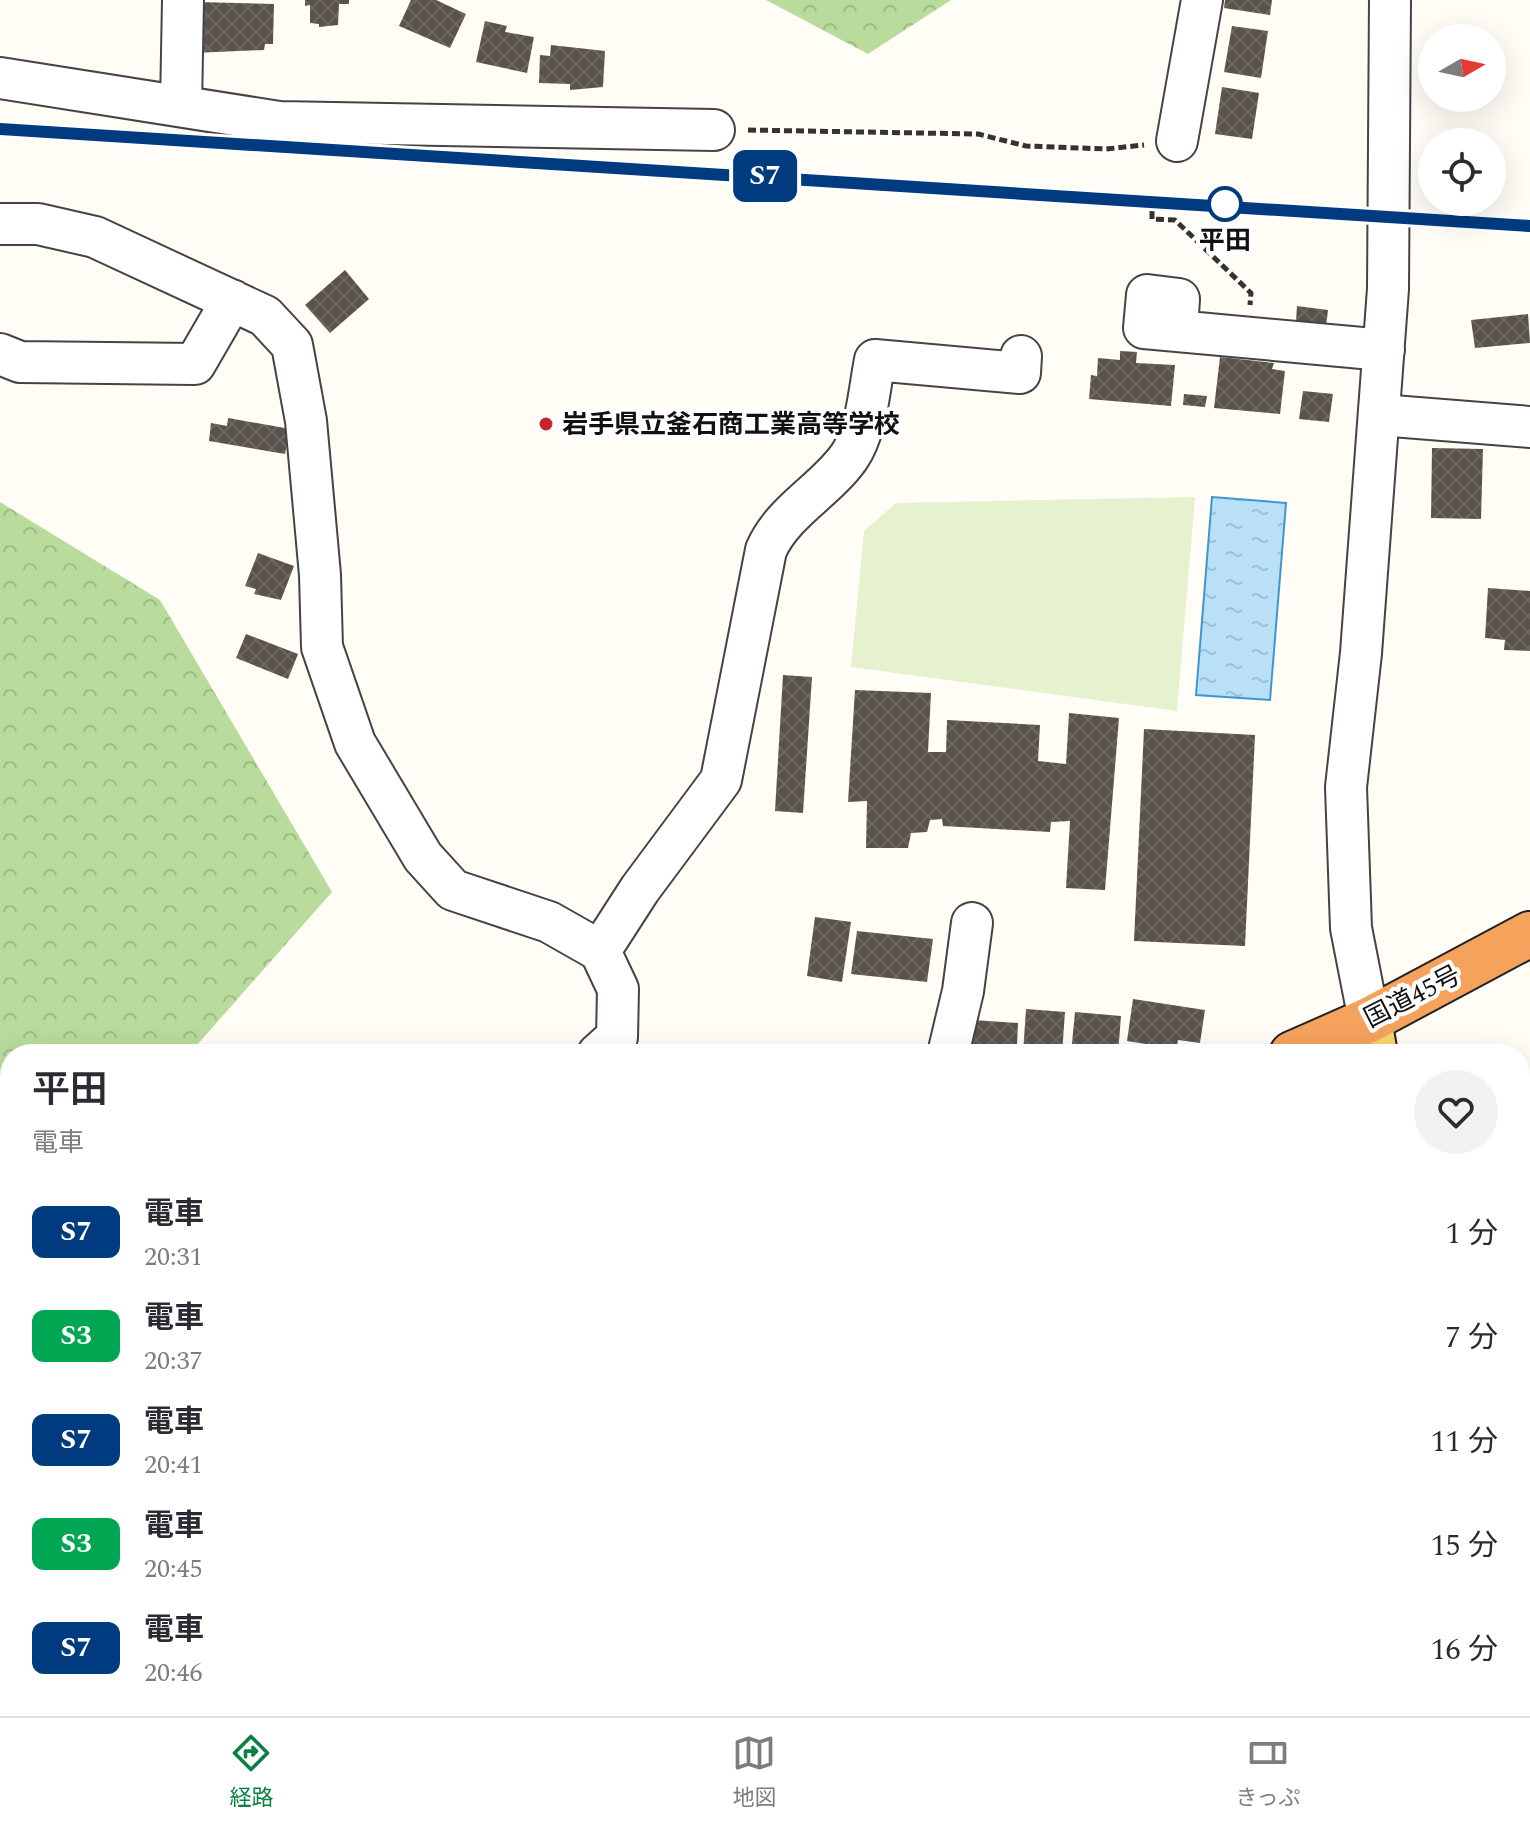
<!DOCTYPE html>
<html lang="ja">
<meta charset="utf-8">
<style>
body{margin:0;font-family:Spectral,"Noto Sans JP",serif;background:#f2f2f3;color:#2b2b33;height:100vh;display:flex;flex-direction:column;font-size:30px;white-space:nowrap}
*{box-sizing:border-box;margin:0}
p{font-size:26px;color:#7c7c81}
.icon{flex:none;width:44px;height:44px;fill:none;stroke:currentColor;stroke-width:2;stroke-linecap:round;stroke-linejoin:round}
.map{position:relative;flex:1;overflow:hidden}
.sheet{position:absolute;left:0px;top:1044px;width:1530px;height:672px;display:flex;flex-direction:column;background:#fff;border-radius:32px 32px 0 0;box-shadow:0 8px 32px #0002}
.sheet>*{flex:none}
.badge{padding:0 16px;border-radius:12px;font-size:28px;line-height:52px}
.needle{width:52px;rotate:81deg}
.fabs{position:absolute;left:1418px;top:24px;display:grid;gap:16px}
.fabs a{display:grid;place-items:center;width:88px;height:88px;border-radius:50%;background:#fff;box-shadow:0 8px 32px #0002;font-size:40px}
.map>.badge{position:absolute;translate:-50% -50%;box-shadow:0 0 0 4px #fff}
.round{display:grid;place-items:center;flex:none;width:84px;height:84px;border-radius:42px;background:#f2f2f3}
.headline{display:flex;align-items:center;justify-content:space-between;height:136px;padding:0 32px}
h1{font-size:38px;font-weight:600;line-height:60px}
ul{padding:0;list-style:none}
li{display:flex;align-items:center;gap:24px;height:104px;padding:0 32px}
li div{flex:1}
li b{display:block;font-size:30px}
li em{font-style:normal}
li .badge{min-width:88px;font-weight:700;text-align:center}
.tab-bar{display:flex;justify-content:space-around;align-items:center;height:112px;border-top:2px solid #e1e1e2;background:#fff;font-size:22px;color:#7c7c81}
.tab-bar a{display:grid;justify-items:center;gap:4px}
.tab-bar .current{color:#0b8043}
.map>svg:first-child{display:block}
.forest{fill:url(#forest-crowns)}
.pitch{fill:#e6f2cf}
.water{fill:url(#water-ripples);stroke:#3f96cf;stroke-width:2}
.building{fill:url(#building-cross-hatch)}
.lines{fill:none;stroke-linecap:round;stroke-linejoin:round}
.minor-casing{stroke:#444;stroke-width:44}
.major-casing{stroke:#222;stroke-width:48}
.highway-casing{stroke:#222;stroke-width:48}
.path{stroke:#333;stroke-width:5;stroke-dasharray:8 4;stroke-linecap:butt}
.minor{stroke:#fff;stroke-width:40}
.major{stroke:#f9d66b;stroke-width:44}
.highway{stroke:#f5a25d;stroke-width:44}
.rail-casing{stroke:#c4262e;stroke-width:9}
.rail{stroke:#fff;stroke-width:6;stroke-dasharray:18;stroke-linecap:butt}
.line-casing{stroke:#fff;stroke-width:18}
.line{stroke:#003b80;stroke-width:12}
.stop-dot{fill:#fff;stroke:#003b80;stroke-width:4}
.poi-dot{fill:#c4262e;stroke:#fff;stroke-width:3}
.labels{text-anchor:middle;stroke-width:8;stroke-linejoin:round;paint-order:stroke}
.stop-label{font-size:26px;font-weight:bold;fill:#111;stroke:#fff}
.poi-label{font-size:26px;font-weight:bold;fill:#111;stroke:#fff;text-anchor:start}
.street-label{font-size:26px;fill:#111;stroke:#fff}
</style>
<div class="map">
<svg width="1530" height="1716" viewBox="0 0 1530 1716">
<defs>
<pattern id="forest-crowns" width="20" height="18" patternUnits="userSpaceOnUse" patternTransform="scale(2)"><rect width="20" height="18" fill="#b9dc9c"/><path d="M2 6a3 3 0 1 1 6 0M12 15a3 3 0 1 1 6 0" fill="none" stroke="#9ebc85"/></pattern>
<pattern id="water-ripples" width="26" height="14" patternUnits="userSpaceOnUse" patternTransform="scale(2)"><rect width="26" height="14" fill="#b9e0f7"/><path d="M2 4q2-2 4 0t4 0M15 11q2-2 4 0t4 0" fill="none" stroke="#9ebfd3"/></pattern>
<pattern id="building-cross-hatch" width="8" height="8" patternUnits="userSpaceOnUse" patternTransform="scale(2)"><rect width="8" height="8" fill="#5a524d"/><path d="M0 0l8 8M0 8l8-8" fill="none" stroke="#6d6662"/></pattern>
</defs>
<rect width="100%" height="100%" fill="#fffdf5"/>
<!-- forest -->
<path class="forest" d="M766,0H951L868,54Z
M0,502L160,600L332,892L189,1054H10V1234L0,1233Z"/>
<!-- pitch -->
<path class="pitch" d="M1195,497L1177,711L851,667L864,531L896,503Z"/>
<!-- water -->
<path class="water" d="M1212,497L1286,503L1270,700L1196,695Z"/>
<!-- building -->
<path class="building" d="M305,0H349V4H339L338,25L319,27V24L310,23V5L305,6Z
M411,0H436L466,14L450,48L399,26Z
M1225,0H1272L1270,15L1224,8Z
M198,2L274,4L273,44H265L264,50L193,53Z
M485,21L507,26L505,32L534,37L527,73L476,62Z
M1232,26L1268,31L1261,78L1224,72Z
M551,45L605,51L603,87L570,90V84L539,83L540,55L550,56Z
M1222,87L1259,93L1252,139L1215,134Z
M345,270L369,299L330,333L305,305Z
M1297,306L1328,310L1326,327H1303L1296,322Z
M1528,314L1530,343L1475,348L1471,320Z
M1120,351L1137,352L1136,363L1175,365L1171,406L1089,399L1091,375L1097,376L1098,358L1120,360Z
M1220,357L1274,363L1272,369L1285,371L1280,414L1214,408Z
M1303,391L1333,394L1329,422L1299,419Z
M1184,394L1207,396L1205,407L1183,405Z
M228,418L290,429L285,454L209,441L211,423L227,426Z
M1432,448L1483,449L1481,519L1431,518Z
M258,553L294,566L281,600L254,594L256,589L245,586Z
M1488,588L1530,591V651L1504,650L1505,640L1485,638Z
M246,634L298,654L288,679L236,658Z
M783,675L812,677L803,813L775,811Z
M855,690L931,693L928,752H946L947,720L1040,725L1038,761L1066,764L1069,713L1119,718L1105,890L1066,888L1070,821L1051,822L1050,832L943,826L942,819L930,820L927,832L911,833L908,848H866L867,801L848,802Z
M1144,729L1255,735L1245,946L1134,941Z
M815,917L851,922L842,982L807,976Z
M857,931L933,939L927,982L851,974Z
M1133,999L1205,1010L1200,1043L1178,1040L1177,1046H1158L1127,1041Z
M1026,1009L1065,1012L1062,1054H1023Z
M1075,1012L1121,1016L1118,1054H1071Z
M973,1020L1018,1023L1017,1045H1003V1054H971Z
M1530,1142V1187L1520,1178Z
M1530,1544V1611L1520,1608V1572Z
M214,1706H279L277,1716H212Z
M288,1706H323L322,1716H287Z
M354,1706L394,1708L393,1716H352Z
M943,1706H994L995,1716H944Z"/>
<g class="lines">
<!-- minor casing -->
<g class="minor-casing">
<path id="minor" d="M0,78L279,122L714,130
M181,106L183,0
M1177,141L1202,0
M0,224H38L95,237L265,316L292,345L306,421L320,575L322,647L355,743L423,857L453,890L549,922L600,951L618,989L617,1037L598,1054
M1177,330L1179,299L1147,295L1144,328L1384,350
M0,354L20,362L195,364L232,300
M1380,415L1530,427
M600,951L640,889L721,780L766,550C783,511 825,491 849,457C867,431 869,390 875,360L1020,373L1021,356
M1369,1020L1351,928L1346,787L1361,653L1388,289L1390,0
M948,1054L963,991L972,923
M421,1706L422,1716
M656,1706L657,1716
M876,1706L877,1716
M1020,1706L1021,1716
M43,1716L54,1709L106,1716
M187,1716L189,1706
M1161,1716L1167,1706"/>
</g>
<!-- major casing -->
<g class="major-casing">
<path id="major" d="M1369,1020L1375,1054
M1373,1716L1378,1706"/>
</g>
<!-- highway casing -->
<g class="highway-casing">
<path id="highway" d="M1292,1054L1369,1020L1530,934
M0,1315H10"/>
</g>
<!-- path -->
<path class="path" d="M748,130L978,134L1026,146L1106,149L1144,145
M1152,211V219L1175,220L1251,293L1250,305"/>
<!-- minor -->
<use href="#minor" class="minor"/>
<!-- major -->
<use href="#major" class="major"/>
<!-- highway -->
<use href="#highway" class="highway"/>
<!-- rail casing -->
<g class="rail-casing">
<path id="rail" d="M0,129L1530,226"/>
</g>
<!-- rail -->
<use href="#rail" class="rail"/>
</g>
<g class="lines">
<!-- line casing -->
<g class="line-casing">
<path id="line" d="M0,129L1530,226"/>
</g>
<!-- line -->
<use href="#line" class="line"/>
</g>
<!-- markers -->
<circle class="stop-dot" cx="1225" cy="204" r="16"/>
<circle class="poi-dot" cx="546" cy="424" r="8"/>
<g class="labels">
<!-- stop labels -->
<g class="stop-label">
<text x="1225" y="249">平田</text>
</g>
<!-- poi labels -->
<g class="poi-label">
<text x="562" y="433">岩手県立釜石商工業高等学校</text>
</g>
<!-- street labels -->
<g class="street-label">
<text transform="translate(1412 996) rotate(-27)" y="9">国道45号</text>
</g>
</g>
</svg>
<div class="fabs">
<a><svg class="needle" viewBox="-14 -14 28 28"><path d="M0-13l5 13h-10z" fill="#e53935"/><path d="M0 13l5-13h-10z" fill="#7c7c81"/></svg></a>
<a><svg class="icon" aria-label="locate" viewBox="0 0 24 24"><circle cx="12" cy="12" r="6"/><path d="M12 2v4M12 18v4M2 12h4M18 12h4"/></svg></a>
</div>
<b class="badge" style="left:765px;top:176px;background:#003b80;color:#fff">S7</b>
<section class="sheet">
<div class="headline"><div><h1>平田</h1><p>電車</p></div><a class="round"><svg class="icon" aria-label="heart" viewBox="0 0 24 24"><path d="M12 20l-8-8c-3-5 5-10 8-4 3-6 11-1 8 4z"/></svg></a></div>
<ul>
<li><span class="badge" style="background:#003b80;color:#fff">S7</span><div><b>電車</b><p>20:31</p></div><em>1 分</em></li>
<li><span class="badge" style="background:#00a651;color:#fff">S3</span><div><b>電車</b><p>20:37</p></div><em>7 分</em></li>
<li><span class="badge" style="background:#003b80;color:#fff">S7</span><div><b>電車</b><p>20:41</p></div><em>11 分</em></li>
<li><span class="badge" style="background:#00a651;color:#fff">S3</span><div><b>電車</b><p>20:45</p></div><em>15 分</em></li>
<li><span class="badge" style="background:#003b80;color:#fff">S7</span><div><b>電車</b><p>20:46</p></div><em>16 分</em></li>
</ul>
</section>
</div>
<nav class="tab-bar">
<a class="current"><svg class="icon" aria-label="directions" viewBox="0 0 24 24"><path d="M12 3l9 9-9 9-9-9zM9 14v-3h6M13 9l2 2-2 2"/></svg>経路</a>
<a><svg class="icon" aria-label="map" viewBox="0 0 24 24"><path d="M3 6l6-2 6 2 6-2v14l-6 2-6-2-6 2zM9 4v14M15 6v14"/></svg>地図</a>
<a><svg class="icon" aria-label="tickets" viewBox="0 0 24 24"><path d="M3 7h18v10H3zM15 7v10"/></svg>きっぷ</a>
</nav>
